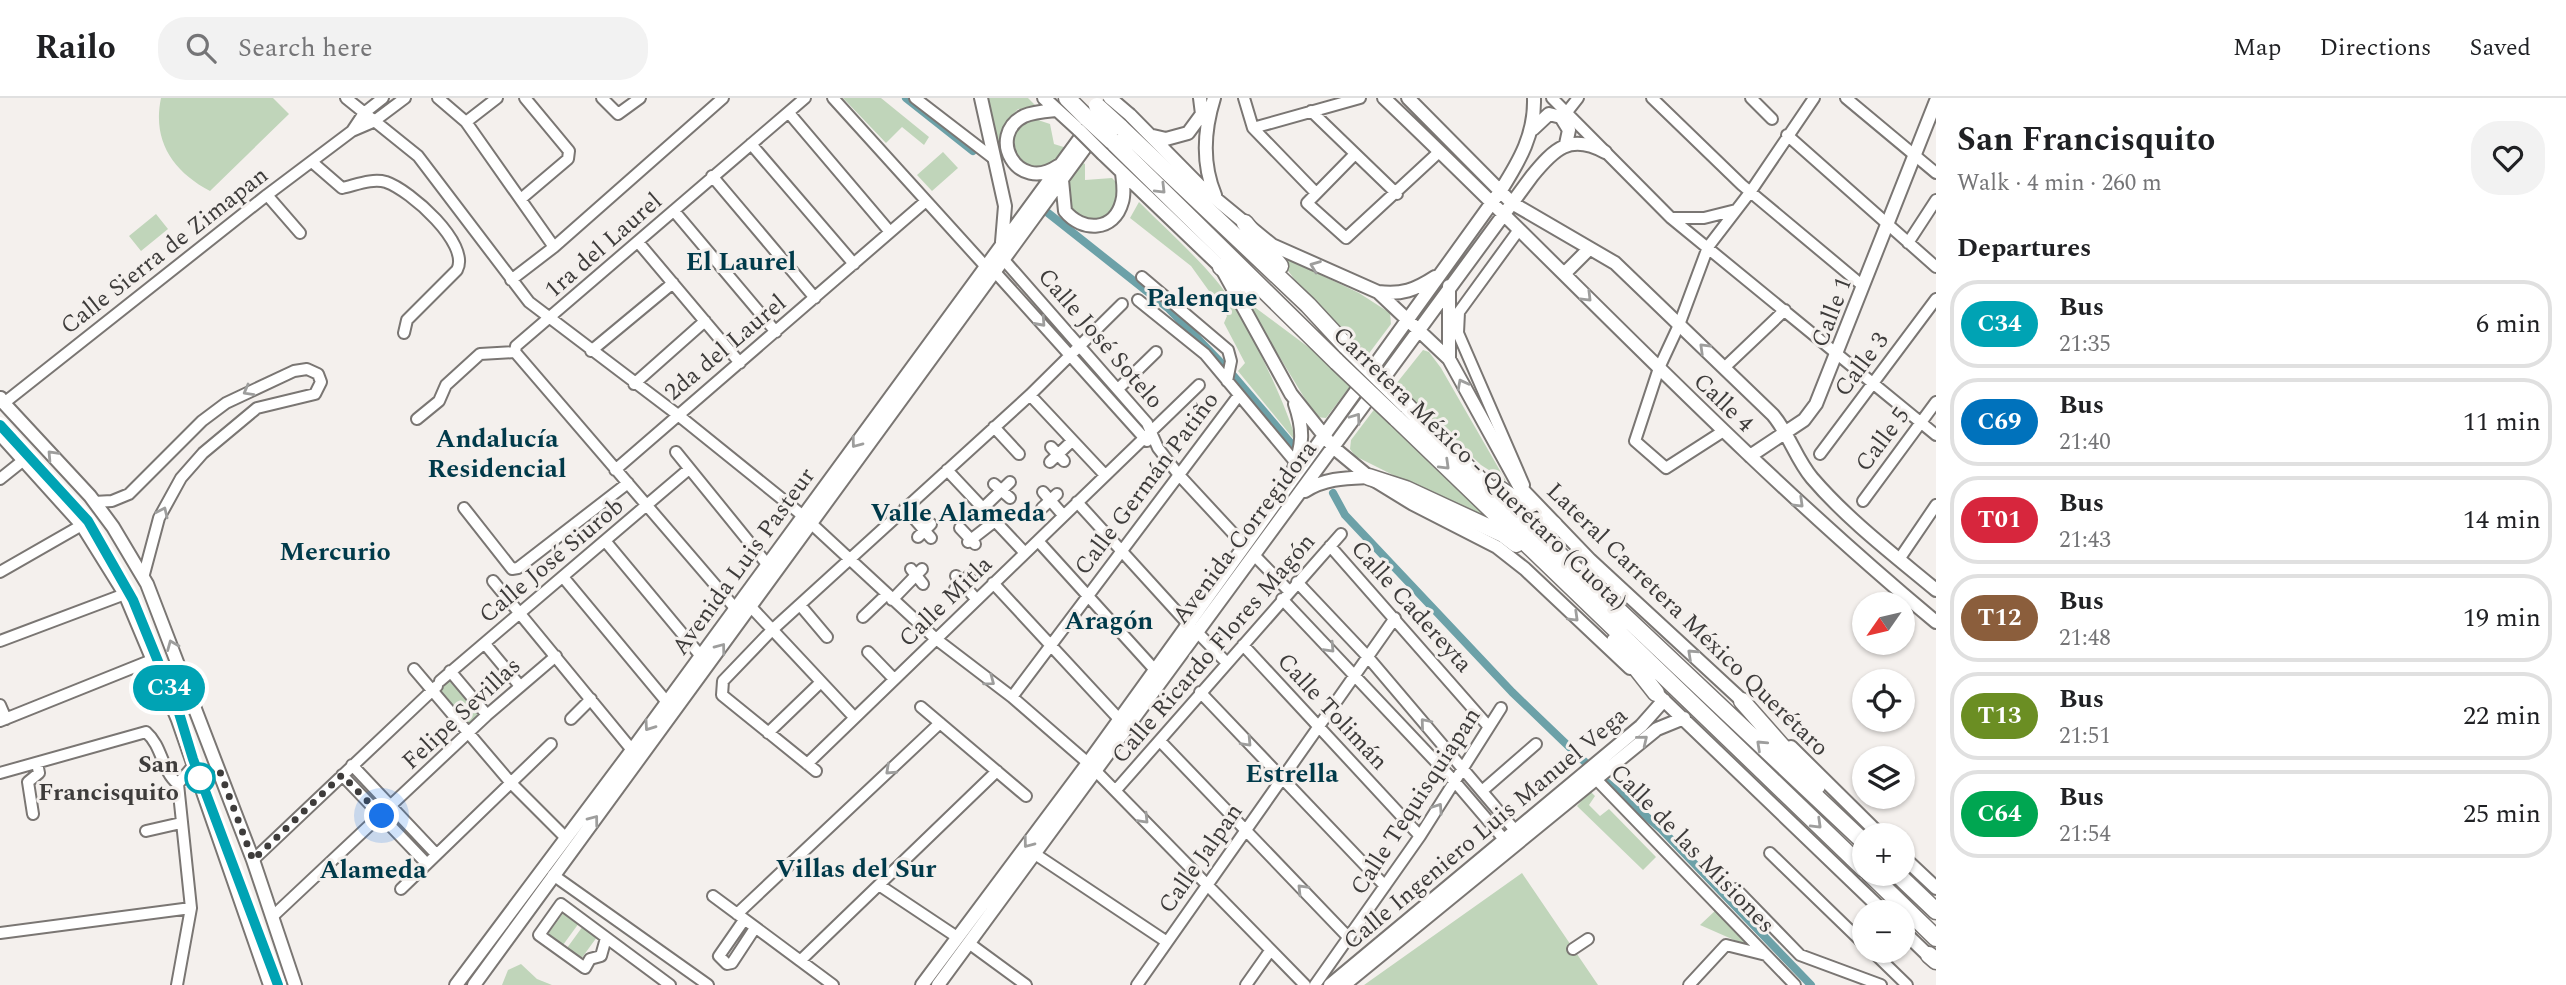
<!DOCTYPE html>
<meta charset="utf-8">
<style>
body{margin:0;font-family:Spectral,serif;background:#f2f2f2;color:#202124;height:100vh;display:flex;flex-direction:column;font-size:26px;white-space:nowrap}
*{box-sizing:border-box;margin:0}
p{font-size:23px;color:#757577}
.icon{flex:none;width:38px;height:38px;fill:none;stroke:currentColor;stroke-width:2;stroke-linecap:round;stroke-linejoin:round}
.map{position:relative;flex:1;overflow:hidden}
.details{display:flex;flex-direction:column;background:#fff;width:630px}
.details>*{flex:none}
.badge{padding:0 14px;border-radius:23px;font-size:24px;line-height:46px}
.needle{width:46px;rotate:236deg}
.controls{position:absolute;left:1852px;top:494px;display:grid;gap:14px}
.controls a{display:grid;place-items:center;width:63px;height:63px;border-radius:50%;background:#fff;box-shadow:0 2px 5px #0004;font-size:35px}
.you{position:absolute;width:35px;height:35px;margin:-18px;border:5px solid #fff;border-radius:50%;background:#1a73e8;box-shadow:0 0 0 10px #1a73e833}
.map>.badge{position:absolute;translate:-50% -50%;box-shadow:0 0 0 4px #fff}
h2{padding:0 21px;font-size:26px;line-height:63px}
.round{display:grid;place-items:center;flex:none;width:74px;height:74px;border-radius:28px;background:#f2f2f2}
.summary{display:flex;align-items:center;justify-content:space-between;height:119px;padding:0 21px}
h1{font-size:33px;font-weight:700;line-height:52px}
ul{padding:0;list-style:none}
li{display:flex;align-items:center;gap:21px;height:88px;margin:0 14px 10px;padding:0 7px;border:4px solid #e0e0e0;border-radius:28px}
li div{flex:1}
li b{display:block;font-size:26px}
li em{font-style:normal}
li .badge{min-width:77px;font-weight:700;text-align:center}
header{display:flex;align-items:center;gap:42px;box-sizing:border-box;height:98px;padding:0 35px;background:#fff;border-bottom:2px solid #e0e0e0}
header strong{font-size:33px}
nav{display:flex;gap:38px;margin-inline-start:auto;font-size:24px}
.search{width:490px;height:63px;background:#f2f2f2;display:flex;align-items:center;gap:18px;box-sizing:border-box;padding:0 24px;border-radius:28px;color:#757577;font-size:26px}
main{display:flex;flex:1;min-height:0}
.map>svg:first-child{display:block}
.green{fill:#c0d5ba}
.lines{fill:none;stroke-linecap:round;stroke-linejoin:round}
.canal{stroke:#6ca1a8;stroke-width:8}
.minor-casing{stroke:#7a7673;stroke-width:14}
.major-casing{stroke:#7a7673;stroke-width:16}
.highway-casing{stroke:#7a7673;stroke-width:19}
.minor{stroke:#fff;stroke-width:10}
.major{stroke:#fff;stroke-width:12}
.highway{stroke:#fff;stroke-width:16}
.major-bridge-casing{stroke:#7a7673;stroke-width:16;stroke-linecap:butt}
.highway-bridge-casing{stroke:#7a7673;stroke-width:19;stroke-linecap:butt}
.major-bridge{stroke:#fff;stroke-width:12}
.highway-bridge{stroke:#fff;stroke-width:16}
.oneway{stroke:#9e9e9d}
.line-casing{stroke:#fff;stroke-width:16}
.line{stroke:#00a3b4;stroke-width:10}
.walk{stroke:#3e3c3b;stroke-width:7;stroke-dasharray:0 12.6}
.stop-dot{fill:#fff;stroke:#00a3b4;stroke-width:3.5}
.labels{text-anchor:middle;stroke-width:6;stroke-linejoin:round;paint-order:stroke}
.street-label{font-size:24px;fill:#3e3c3b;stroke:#f4f0ed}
.stop-label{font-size:24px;font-weight:bold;fill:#3e3c3b;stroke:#f4f0ed;text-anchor:end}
.neighbourhood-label{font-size:26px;font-weight:bold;fill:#003a4a;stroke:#f4f0ed}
</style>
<header>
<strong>Railo</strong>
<div class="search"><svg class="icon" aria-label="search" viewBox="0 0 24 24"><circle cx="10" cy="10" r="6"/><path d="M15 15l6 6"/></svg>Search here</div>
<nav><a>Map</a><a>Directions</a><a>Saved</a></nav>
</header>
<main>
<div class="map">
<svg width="1936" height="887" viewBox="0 0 1936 887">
<rect width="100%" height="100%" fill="#f4f0ed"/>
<!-- green -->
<path class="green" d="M161,0H273L289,16L210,93C173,73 152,43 161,0Z
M843,0H881L929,39L924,47L902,29L886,45Z
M986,0H1028L1038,10L1018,11L1007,24L998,48Z
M1035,21L1050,26L1054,46L1070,51C1054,65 1045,71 1024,67C1009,48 1007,29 1035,21Z
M943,54L958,70L932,93L917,77Z
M1077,62L1085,66V82L1112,80L1123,91L1111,122L1077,125L1061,94Z
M1139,104C1165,130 1192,154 1215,181C1243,213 1286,305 1297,345L1238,273L1245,265L1224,225L1227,218L1191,168L1130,120Z
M156,116L168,131L141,153L129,138Z
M1275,155L1359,195L1390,215L1391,226L1367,258L1314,208Z
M1245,202L1323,260L1352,286L1326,320L1316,319Z
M1423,252L1429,254L1441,270L1506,383L1481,367L1396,286Z
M1376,309L1501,431L1355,358L1350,351L1351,342Z
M451,576L484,616L468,631L437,593Z
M1590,693L1595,698L1589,707L1600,718L1609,711L1656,759L1643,772L1577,708Z
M1522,775L1598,887H1364Z
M1717,811L1753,846L1750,849L1700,827Z
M564,814L579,825L563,847L548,836Z
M583,828L597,839L581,861L567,850Z
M521,866L537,881L552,887H502L508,872Z"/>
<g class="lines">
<!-- canal -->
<path class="canal" d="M906,0L973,53
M1048,115L1168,210L1232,276L1295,350
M1333,395L1345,417L1512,594L1588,667
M1603,681L1661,731L1811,887"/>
<!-- minor casing -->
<g class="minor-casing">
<path id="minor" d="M346,0L418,58L529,204L678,317L802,417L936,541L1012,599L1088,665L1305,887
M438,0L466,24L554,149
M602,0L618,16L640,0
M833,0L987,170
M915,0L993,60
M1244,0L1253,30L1315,94
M1552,0L1671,120L1936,337
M1652,0L1742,87L1863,188
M1751,0L1772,21
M1846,0L1936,75
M1311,13L1397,96
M1567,14L1578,0
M789,15L890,134
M466,24L497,0
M1253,30L1360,0
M352,33L364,15L383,0
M1787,37L1936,169
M751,46L854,166
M1355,56L1307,105L1346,140L1439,54
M312,64L342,90C356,87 372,80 386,84C410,92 471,146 457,172L407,222L404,235
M712,78L815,200
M267,97L300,135
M522,100L568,61L569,53L525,0
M674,113L776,234
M1671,120H1704L1736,112
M1518,133L1459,214L1458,235L1524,387
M638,144L740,265
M1908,145L1936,102
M1004,162L1147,325L1158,350L1179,377L1243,446
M995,174L1147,343
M1142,179L1228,252L1231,263L1227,283
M511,182L554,149L723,0
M1138,202L1205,256L1296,365
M591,253L673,185
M515,254L516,248L805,0
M515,254L735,510
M1724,270L1785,212
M634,286L705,223
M1118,291L1156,254
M1030,297L1104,376
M1,299L4,305L267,97L352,33L373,24L405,0
M417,321L439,303L446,287L480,256L515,254
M994,329L1019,356
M1722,334L1666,370L1635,343L1659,270L1679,227L1708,149L1751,93L1814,0
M1051,349L1064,363
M676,354L767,466
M1820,356L1936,201
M1050,364L1072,343
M615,372L926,103
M947,372L1025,455
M0,381L25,361
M994,386L1010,400
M1043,394L1063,417
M1863,403L1936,304
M94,404L112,403L129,396L202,323L226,305L294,273L307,271L318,276L321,284L315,296L257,310L203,355L181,380L159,420L143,480
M1077,404L1188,526
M464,410L512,471L518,470L628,385
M905,410L931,440
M1042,410L1057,396
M982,411L1010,384
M960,430L975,446
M918,439L931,426
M606,444L700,557
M968,444L995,423
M1039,444L1155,572
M1330,448L1489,629
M1254,457L1289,493
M1900,460L1936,407
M911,471L923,486
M0,474L82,427
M956,478L976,501
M563,479L666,603
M493,483L632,652L639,653
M1297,484L1367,558L1519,737
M993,485L1119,621
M955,491L969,478
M1282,501L1455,684L1508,746
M892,502L922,471
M800,507L827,539
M752,510L854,619
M863,519L886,497
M1196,533L1227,565
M0,543L125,496
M485,546L520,588
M1243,547L1420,738
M868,554L894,581
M414,571L511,685L565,739
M450,573L487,617
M440,583L689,371
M1200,594L1385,788
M1012,599L1239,297
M0,607L6,621
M921,609L1026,698
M571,621L591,601
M0,623L152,562
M768,635L821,584
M1160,643L1349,840
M807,666L1199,287
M352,667L436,756
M816,673L722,597L723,583L772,532L1030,297L1122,206
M0,675L146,634C163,649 161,672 178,686
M342,677L426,765
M1592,677L1795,887
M1116,692L1341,436
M1482,693L1536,646
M33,716L28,684L39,675L37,665
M146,733L181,725
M1770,755L1864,846
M1035,756L1167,844
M253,762L437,588
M553,777L708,887
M879,787L957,839
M401,791L551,646
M1736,791L1800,857L1881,887
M713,798L833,887
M737,816L940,625
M272,819L487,617L556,558
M744,822L719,858L727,866L732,865L755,830
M0,835L191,810
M606,840L601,858L590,861L585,870L539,837L561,806L670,887
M970,846L1026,887
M1573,851L1588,841
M1871,852L1907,887
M801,862L997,673
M177,887L191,810L178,686L193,668
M1137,887L1395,520
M1246,887L1270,853
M1315,887L1420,738L1501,610
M1689,887L1726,847L1766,857"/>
</g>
<!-- major casing -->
<g class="major-casing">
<path id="major" d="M981,0L1005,108L1002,144
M1044,0L1079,32
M1214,0C1204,32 1202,66 1215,97
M1384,0C1568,175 1741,362 1936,524
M1408,0L1512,105L1615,165L1773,317C1789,336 1796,361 1812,380C1848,422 1894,457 1936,492
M1056,12C1046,13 1033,14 1024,18C986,37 1017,96 1058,68
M1130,17L1200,88L1272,147L1378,194L1449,261L1519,388L1590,462L1747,607
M1533,31L1549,16L1561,19L1569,32L1566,46
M1153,38L1166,41L1188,35L1202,16L1200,0
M1103,56L1221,169L1291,296L1334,350L1369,379L1413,406L1497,449L1525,471L1630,570
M1062,82L1065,113C1082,134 1114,134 1122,104C1125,95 1123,84 1122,75
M1564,176L1589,151
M1449,188V261
M1378,194C1402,197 1415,192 1435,179
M0,301L90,398L113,429L147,486L253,762L295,887
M0,336L82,427L125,496L178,622L270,887
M1750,358L1804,322L1816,306L1936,3
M1293,373C1303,347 1304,332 1295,306
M1305,393C1325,380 1347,380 1369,379
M1651,590L1884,814
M1791,649L1880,737
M1902,758L1936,790
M1902,832L1934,863
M456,887L632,652L1097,17
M474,887L1095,36
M922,887L1088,665L1501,92C1520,62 1535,36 1534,0
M938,887L1532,78C1554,51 1570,35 1605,54
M1330,887L1641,628L1664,602
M1344,887L1657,631L1684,620"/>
</g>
<!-- highway casing -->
<g class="highway-casing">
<path id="highway" d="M1067,0L1087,20
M1120,29L1308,207L1346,248
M1112,43L1337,264
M1245,125L1280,168
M1221,169L1248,188
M1406,307L1477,379L1864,744
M1396,320L1864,771
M1369,379L1406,391L1503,436L1516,446
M1498,390L1554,427
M1615,543L1656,595
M1742,603L1817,688
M1869,775L1936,840
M1896,775L1936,813
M1929,857L1936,863"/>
</g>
<!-- minor -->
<use href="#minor" class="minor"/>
<!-- major -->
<use href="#major" class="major"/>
<!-- highway -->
<use href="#highway" class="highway"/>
<!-- major-bridge casing -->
<g class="major-bridge-casing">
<path id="major-bridge" d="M1110,0L1130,17
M1079,32L1103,56"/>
</g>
<!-- highway-bridge casing -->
<g class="highway-bridge-casing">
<path id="highway-bridge" d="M1097,8L1120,29
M1087,20L1112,43
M1346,248L1406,307
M1337,264L1396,320"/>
</g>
<!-- major-bridge -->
<use href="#major-bridge" class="major-bridge"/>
<!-- highway-bridge -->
<use href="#highway-bridge" class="highway-bridge"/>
</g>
<!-- one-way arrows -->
<defs><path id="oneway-chevron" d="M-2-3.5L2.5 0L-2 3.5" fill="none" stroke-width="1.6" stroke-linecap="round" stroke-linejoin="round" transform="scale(1.75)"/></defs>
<g class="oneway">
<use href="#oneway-chevron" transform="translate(1161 91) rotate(45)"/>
<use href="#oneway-chevron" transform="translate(1315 168) rotate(-159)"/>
<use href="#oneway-chevron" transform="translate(1587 199) rotate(45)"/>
<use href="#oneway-chevron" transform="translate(1041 224) rotate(48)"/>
<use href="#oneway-chevron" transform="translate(1704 250) rotate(-136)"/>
<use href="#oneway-chevron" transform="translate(1462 286) rotate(-118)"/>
<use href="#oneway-chevron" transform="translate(248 293) rotate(151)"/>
<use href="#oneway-chevron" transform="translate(1356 320) rotate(-54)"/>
<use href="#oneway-chevron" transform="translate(856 345) rotate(127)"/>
<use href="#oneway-chevron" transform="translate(52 357) rotate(-133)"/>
<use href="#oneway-chevron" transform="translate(1445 367) rotate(44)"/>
<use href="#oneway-chevron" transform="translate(1799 405) rotate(44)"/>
<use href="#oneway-chevron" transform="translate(163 414) rotate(-65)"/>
<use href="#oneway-chevron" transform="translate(1574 519) rotate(44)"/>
<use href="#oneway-chevron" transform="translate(172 547) rotate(-112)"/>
<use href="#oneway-chevron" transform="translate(721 550) rotate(-53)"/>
<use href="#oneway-chevron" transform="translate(1330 550) rotate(47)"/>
<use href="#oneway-chevron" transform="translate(1692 556) rotate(-137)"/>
<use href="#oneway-chevron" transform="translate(990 583) rotate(37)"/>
<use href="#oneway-chevron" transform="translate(1425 625) rotate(-130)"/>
<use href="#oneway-chevron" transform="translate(649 628) rotate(125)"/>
<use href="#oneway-chevron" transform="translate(1643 642) rotate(-39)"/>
<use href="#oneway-chevron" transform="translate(1247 644) rotate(47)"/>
<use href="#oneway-chevron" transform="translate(1761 647) rotate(-137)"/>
<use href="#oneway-chevron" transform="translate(890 672) rotate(137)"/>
<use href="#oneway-chevron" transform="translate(1438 710) rotate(-56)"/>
<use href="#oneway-chevron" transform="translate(1144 721) rotate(46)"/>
<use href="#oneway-chevron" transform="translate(594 722) rotate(-53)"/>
<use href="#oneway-chevron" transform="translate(1817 726) rotate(44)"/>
<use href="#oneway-chevron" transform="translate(1028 745) rotate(127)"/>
<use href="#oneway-chevron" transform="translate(1302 791) rotate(-134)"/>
</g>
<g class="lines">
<!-- line casing -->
<g class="line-casing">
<path id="line" d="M0,327L88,423L133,502L179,615L193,661L278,887"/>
</g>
<!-- line -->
<use href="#line" class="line"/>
<!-- walk -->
<path class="walk" d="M200,680L219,671L253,762L342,677L382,718"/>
</g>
<!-- markers -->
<circle class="stop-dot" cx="200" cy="680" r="14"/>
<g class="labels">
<!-- street labels -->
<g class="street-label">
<text transform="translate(603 147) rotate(-41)" y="8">1ra del Laurel</text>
<text transform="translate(164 152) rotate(-38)" y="8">Calle Sierra de Zimapan</text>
<text transform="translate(1831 214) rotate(-69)" y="8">Calle 1</text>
<text transform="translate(1101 240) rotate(49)" y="8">Calle José Sotelo</text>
<text transform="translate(725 249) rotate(-40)" y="8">2da del Laurel</text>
<text transform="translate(1861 266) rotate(-53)" y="8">Calle 3</text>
<text transform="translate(1724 304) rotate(44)" y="8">Calle 4</text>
<text transform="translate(1882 341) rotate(-53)" y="8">Calle 5</text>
<text transform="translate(1480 370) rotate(44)" y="8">Carretera México - Querétaro (Cuota)</text>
<text transform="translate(1146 385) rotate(-53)" y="8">Calle Germán Patiño</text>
<text transform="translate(1244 434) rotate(-53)" y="8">Avenida Corregidora</text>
<text transform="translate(551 462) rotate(-40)" y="8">Calle José Siurob</text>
<text transform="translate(743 463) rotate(-54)" y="8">Avenida Luis Pasteur</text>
<text transform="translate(945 503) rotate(-44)" y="8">Calle Mitla</text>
<text transform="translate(1412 508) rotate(48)" y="8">Calle Cadereyta</text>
<text transform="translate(1688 521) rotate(44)" y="8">Lateral Carretera México Querétaro</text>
<text transform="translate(1213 550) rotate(-49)" y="8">Calle Ricardo Flores Magón</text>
<text transform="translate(1333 613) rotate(47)" y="8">Calle Tolimán</text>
<text transform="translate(461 615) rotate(-43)" y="8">Felipe Sevillas</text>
<text transform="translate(1415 703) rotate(-57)" y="8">Calle Tequisquiapan</text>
<text transform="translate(1485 730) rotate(-40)" y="8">Calle Ingeniero Luis Manuel Vega</text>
<text transform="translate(1693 750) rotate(46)" y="8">Calle de las Misiones</text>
<text transform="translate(1200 760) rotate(-55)" y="8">Calle Jalpan</text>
</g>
<!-- stop labels -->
<g class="stop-label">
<text x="179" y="674">San<tspan x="179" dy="28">Francisquito</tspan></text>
</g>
<!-- neighbourhood labels -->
<g class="neighbourhood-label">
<text x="741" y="172">El Laurel</text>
<text x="1202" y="208">Palenque</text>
<text x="497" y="349">Andalucía<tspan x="497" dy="30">Residencial</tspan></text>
<text x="958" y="423">Valle Alameda</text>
<text x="335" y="462">Mercurio</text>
<text x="1109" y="531">Aragón</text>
<text x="1292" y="684">Estrella</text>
<text x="856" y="779">Villas del Sur</text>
<text x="373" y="780">Alameda</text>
</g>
</g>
</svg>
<div class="controls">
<a><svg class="needle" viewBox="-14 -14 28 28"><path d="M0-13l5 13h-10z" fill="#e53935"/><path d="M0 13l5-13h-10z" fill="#757577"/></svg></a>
<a><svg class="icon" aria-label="locate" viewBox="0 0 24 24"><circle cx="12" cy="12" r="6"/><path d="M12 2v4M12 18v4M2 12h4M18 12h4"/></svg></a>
<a><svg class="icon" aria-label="layers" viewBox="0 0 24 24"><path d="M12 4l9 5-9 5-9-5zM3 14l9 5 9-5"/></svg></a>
<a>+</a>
<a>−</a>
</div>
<div class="you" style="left:382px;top:718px"></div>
<b class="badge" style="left:169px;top:590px;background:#00a3b4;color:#fff">C34</b>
</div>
<section class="details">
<div class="summary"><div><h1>San Francisquito</h1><p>Walk · 4 min · 260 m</p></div><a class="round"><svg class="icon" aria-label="heart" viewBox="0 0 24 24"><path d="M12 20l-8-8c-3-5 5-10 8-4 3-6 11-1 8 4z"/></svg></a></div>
<h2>Departures</h2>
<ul>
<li><span class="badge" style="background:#00a3b4;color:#fff">C34</span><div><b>Bus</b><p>21:35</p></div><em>6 min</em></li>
<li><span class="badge" style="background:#0072bc;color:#fff">C69</span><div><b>Bus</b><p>21:40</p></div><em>11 min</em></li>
<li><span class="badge" style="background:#d7263d;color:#fff">T01</span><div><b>Bus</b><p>21:43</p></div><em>14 min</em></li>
<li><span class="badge" style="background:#8b5e3c;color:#fff">T12</span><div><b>Bus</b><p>21:48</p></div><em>19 min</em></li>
<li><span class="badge" style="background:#6b8e23;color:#fff">T13</span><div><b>Bus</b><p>21:51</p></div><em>22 min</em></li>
<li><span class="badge" style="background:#00a651;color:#fff">C64</span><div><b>Bus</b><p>21:54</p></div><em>25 min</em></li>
</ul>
</section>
</main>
